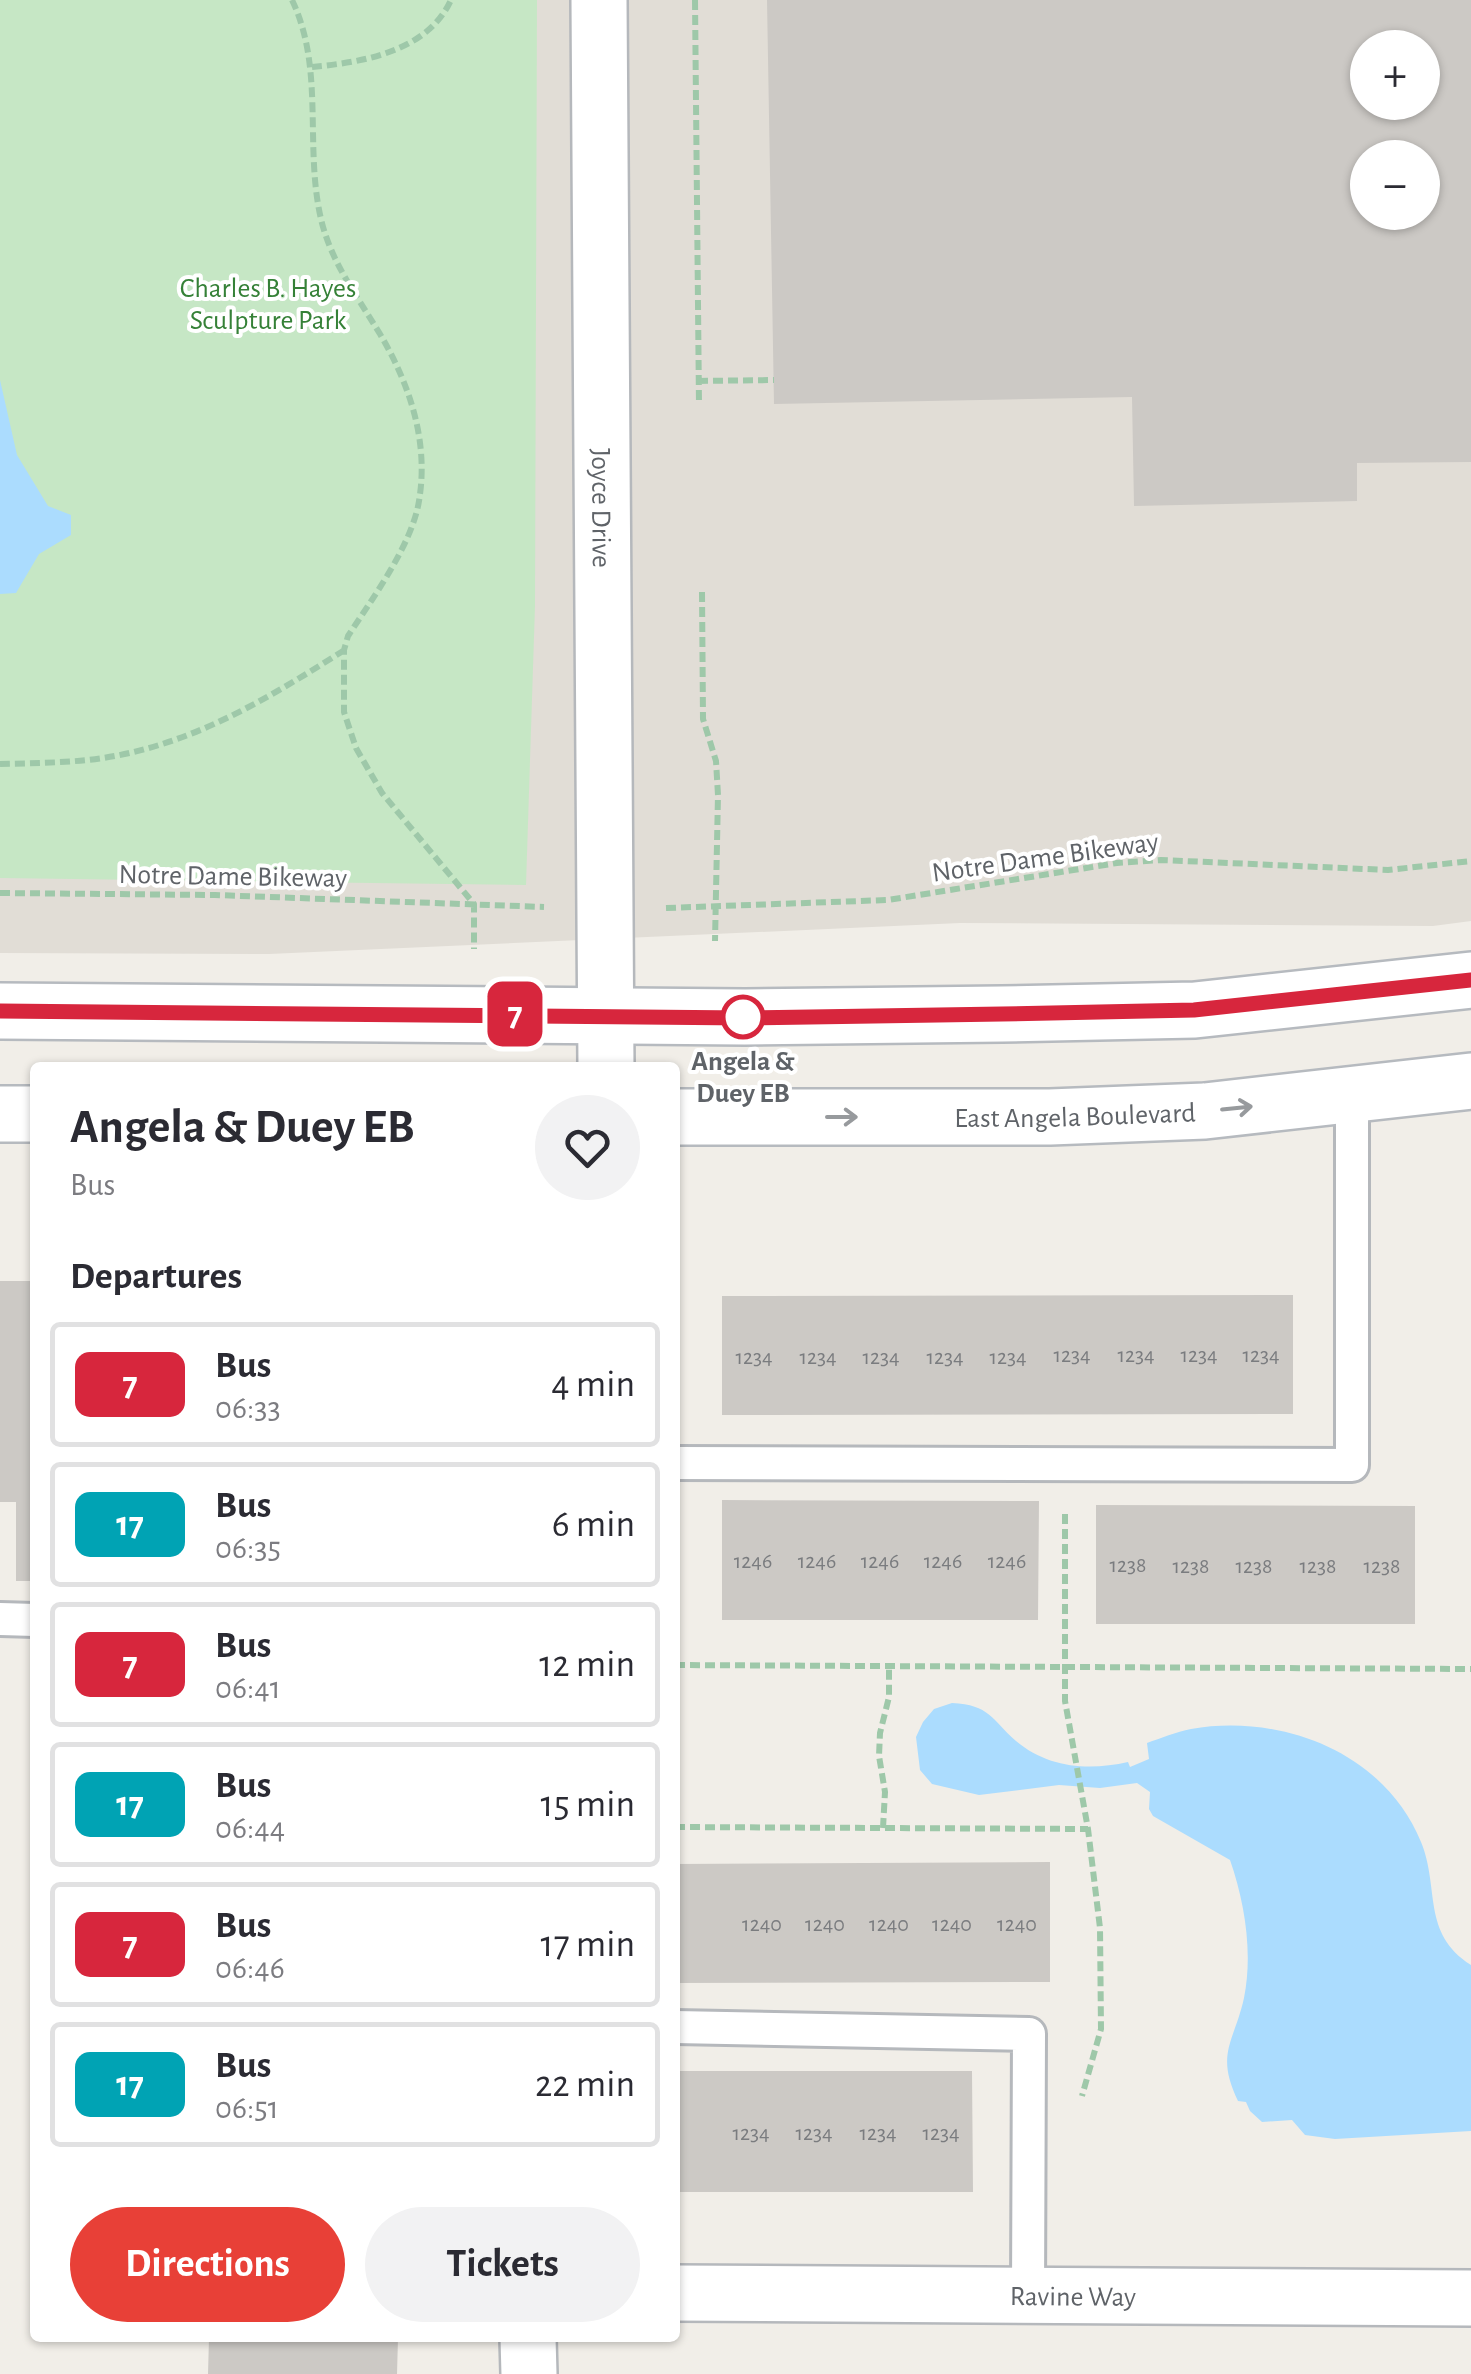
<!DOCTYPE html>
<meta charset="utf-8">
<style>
body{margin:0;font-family:"Alegreya Sans",sans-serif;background:#f2f2f3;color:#2b2b33;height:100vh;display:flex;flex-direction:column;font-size:38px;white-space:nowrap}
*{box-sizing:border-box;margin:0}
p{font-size:32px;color:#7c7c81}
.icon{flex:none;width:55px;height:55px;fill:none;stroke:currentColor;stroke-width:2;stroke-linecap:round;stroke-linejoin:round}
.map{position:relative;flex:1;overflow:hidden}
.side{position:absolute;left:30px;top:1062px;width:650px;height:1280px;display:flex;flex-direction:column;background:#fff;border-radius:10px;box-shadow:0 2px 8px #0004}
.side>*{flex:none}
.badge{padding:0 20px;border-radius:15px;font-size:35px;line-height:65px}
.controls{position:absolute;left:1350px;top:30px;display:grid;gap:20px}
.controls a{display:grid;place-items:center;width:90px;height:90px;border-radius:50%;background:#fff;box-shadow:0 2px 8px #0004;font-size:50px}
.map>.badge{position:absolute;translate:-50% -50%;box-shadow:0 0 0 5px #fff}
h2{padding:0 40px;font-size:38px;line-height:90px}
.round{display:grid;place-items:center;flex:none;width:105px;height:105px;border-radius:52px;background:#f2f2f3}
.overview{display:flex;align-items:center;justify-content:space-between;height:170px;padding:0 40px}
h1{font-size:48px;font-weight:700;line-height:75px}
.action{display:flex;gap:20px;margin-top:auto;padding:20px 40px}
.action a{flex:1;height:115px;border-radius:60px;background:#e84037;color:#fff;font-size:40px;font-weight:700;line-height:115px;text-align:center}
.action a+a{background:#f2f2f3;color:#2b2b33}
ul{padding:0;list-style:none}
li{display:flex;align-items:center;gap:30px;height:125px;margin:0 20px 15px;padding:0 20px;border:5px solid #e1e1e2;border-radius:10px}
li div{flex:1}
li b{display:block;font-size:38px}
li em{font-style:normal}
li .badge{min-width:110px;font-weight:700;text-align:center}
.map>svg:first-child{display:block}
.education{fill:#e1ddd6;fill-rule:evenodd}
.green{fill:#c6e7c5}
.water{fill:#abdcfe}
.building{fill:#ccc9c5;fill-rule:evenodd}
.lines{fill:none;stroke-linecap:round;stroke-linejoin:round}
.lane-casing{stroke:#b5b8bc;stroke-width:38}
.street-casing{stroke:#b5b8bc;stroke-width:60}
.secondary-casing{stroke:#b6babf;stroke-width:60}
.path{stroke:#9ec8a9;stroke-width:6;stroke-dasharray:10 5;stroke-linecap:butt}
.lane{stroke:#fff;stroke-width:32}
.street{stroke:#fff;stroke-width:55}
.secondary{stroke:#fff;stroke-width:55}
.oneway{stroke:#979a9d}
.line-casing{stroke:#fff;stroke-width:22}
.line{stroke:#d7263d;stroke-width:15}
.stop-dot{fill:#fff;stroke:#d7263d;stroke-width:5}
.labels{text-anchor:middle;stroke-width:8;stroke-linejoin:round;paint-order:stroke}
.number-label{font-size:22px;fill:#7a7c7f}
.park-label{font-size:28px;fill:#358137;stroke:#fff}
.street-label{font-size:28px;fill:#5f6368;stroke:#fff}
.stop-label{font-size:28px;font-weight:bold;fill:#5f6368;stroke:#fff}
</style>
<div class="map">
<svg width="1471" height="2374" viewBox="0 0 1471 2374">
<rect width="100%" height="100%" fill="#f1eee8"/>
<!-- education -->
<path class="education" d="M0,0H1471V921L1433,926L960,923L269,954L0,953ZM1368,48H1422V102H1368ZM1368,158H1422V212H1368Z"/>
<!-- green -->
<path class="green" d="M0,0H537L535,606L526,885L0,878Z"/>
<!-- water -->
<path class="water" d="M0,380L17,455L48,506L71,515V535L39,554L16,593L0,594Z
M952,1703C990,1705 991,1719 1016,1741C1048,1768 1089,1771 1128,1762L1130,1767L1149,1759L1147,1743C1161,1738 1176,1732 1191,1729C1282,1713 1385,1753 1421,1842C1440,1888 1421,1933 1471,1965V2131L1335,2139L1305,2135L1292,2120L1262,2122L1250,2111L1246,2102L1238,2101C1215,2053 1234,2043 1244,1998C1253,1953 1245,1903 1230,1860L1153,1816L1149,1809L1150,1792L1137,1783L1100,1788L1059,1785L979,1795L932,1784L920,1770L916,1737L923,1722L934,1709Z"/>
<!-- building -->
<path class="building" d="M767,0H1471V462L1357,463V501L1134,506L1132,397L774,404ZM1368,48H1422V102H1368ZM1368,158H1422V212H1368Z
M0,1281H35V1581H16V1502H0Z
M1293,1295V1414L722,1415V1296Z
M722,1500L1039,1501L1038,1620H722Z
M1096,1505L1415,1506V1624H1096Z
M1050,1862V1982L675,1983V1864Z
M675,2071H972L973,2192H675Z
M209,2338H398L397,2374H208Z"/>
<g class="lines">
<!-- lane casing -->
<g class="lane-casing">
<path id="lane" d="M675,1463L1352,1465V1097
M0,1619L35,1620
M675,2027L1029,2034L1028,2296"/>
</g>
<!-- street casing -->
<g class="street-casing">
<g id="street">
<path id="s1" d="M599,0L606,1068"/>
<path id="s2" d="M675,2293L1471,2298"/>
<path d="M528,2338L529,2374"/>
</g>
</g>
<!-- secondary casing -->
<g class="secondary-casing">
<g id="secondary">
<path d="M0,1011L745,1017L1002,1014L1195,1010L1471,980"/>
<path d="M0,1114H35"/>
<path id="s3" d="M675,1117H1050L1205,1111L1471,1081"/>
</g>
</g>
<!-- path -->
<path class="path" d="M292,0C325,69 304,146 321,219C331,262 357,296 380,334C410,385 429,442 419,501C412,545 372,599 348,636L344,650V712L356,748L382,793L474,904V949
M695,0L699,405
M312,67C363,62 427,52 451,0
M698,381L774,380
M702,592L703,719L716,761L718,795L715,941
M0,764C37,763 78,763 115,756C200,740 270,697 343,651
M0,893L215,895L544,907
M666,908L888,900L1117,863L1161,860L1388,870L1471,861
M1065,1514V1701L1088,1829L1100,1928L1101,2029L1082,2096
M675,1665L1471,1669
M675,1827L1088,1829
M883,1828L885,1792L879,1756L880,1733L889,1697V1667"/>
<!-- lane -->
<use href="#lane" class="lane"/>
<!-- street -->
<use href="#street" class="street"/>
<!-- secondary -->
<use href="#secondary" class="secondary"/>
</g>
<!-- one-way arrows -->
<defs><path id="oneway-shaft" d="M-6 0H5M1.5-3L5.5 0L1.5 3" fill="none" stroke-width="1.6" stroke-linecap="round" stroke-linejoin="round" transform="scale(2.5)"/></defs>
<g class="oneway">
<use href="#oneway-shaft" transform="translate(1237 1108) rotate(-6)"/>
<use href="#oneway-shaft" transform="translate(842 1117)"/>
</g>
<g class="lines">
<!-- line casing -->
<g class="line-casing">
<path id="line" d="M0,1011L746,1018L1002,1014L1194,1010L1471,980"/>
</g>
<!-- line -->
<use href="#line" class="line"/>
</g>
<!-- markers -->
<circle class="stop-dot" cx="743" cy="1017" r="20"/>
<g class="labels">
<!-- number labels -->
<g class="number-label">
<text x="1072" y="1362">1234</text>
<text x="1136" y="1362">1234</text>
<text x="1199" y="1362">1234</text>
<text x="1261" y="1362">1234</text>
<text x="754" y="1364">1234</text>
<text x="818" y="1364">1234</text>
<text x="881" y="1364">1234</text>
<text x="945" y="1364">1234</text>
<text x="1008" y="1364">1234</text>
<text x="753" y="1568">1246</text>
<text x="817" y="1568">1246</text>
<text x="880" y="1568">1246</text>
<text x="943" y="1568">1246</text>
<text x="1007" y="1568">1246</text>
<text x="1128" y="1572">1238</text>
<text x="1191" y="1573">1238</text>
<text x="1254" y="1573">1238</text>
<text x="1318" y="1573">1238</text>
<text x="1382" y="1573">1238</text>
<text x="762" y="1931">1240</text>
<text x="825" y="1931">1240</text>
<text x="889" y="1931">1240</text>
<text x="952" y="1931">1240</text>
<text x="1017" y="1931">1240</text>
<text x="751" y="2140">1234</text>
<text x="814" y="2140">1234</text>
<text x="878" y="2140">1234</text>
<text x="941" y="2140">1234</text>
</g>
<!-- park labels -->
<g class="park-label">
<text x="268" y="297">Charles B. Hayes<tspan x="268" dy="32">Sculpture Park</tspan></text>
</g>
<!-- street labels -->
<g class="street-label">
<text dy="10" stroke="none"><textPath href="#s1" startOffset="508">Joyce Drive</textPath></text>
<text transform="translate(1045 856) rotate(-8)" y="10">Notre Dame Bikeway</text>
<text transform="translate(233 875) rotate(1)" y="10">Notre Dame Bikeway</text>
<text dy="10" stroke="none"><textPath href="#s3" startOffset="400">East Angela Boulevard</textPath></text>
<text dy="10" stroke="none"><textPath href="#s2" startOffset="398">Ravine Way</textPath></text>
</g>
<!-- stop labels -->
<g class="stop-label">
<text x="743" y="1070">Angela &amp;<tspan x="743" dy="32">Duey EB</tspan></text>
</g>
</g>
</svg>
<div class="controls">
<a>+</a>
<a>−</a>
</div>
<b class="badge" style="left:515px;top:1014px;background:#d7263d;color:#fff">7</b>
<section class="side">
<div class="overview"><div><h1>Angela &amp; Duey EB</h1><p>Bus</p></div><a class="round"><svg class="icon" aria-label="heart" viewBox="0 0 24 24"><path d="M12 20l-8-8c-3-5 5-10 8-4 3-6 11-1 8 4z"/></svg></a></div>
<h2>Departures</h2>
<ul>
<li><span class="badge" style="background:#d7263d;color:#fff">7</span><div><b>Bus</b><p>06:33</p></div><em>4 min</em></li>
<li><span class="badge" style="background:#00a3b4;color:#fff">17</span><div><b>Bus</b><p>06:35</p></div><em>6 min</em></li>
<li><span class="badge" style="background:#d7263d;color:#fff">7</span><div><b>Bus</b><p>06:41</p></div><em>12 min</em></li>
<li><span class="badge" style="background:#00a3b4;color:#fff">17</span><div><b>Bus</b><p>06:44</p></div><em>15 min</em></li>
<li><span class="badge" style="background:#d7263d;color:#fff">7</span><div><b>Bus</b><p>06:46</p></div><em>17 min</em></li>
<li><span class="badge" style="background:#00a3b4;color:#fff">17</span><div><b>Bus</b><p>06:51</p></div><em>22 min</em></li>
</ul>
<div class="action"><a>Directions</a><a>Tickets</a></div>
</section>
</div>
